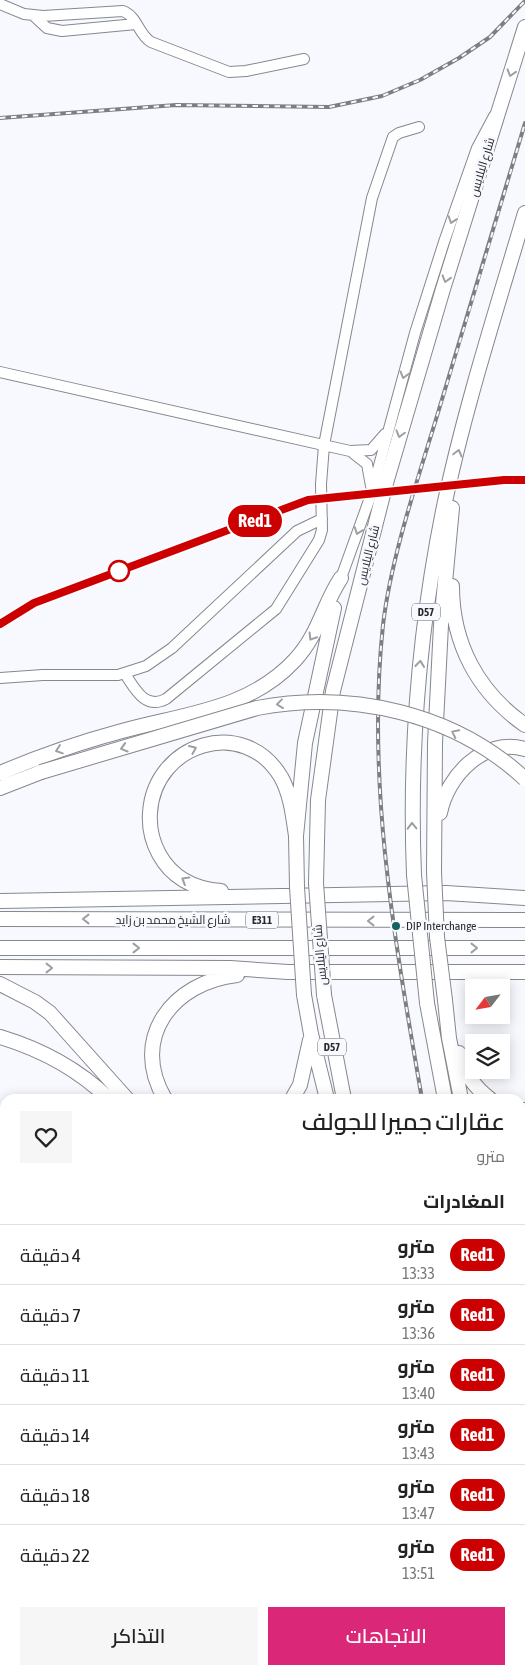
<!DOCTYPE html>
<html lang="ar">
<meta charset="utf-8">
<style>
body{margin:0;font-family:"Asap Condensed",Cairo,sans-serif;background:#f6f6f6;color:#222;direction:rtl;height:100vh;display:flex;flex-direction:column;font-size:19px;white-space:nowrap}
*{box-sizing:border-box;margin:0}
p{font-size:16px;color:#767676}
.icon{flex:none;width:28px;height:28px;fill:none;stroke:currentColor;stroke-width:2;stroke-linecap:round;stroke-linejoin:round}
.map{position:relative;flex:1;overflow:hidden;direction:ltr}
.drawer{position:absolute;left:0px;top:1094px;width:525px;height:581px;display:flex;flex-direction:column;background:#fff;border-radius:15px 15px 0 0;box-shadow:0 2px 12px #0003;direction:rtl}
.drawer>*{flex:none}
.badge{padding:0 10px;border-radius:16px;font-size:18px;line-height:32px}
.needle{width:32px;rotate:239deg}
.fabs{position:absolute;left:465px;top:979px;display:grid;gap:10px}
.fabs a{display:grid;place-items:center;width:45px;height:45px;border-radius:0px;background:#fff;box-shadow:0 2px 12px #0003;font-size:25px}
.map>.badge{position:absolute;translate:-50% -50%;box-shadow:0 0 0 2px #fff}
h2{padding:0 20px;font-size:19px;line-height:45px}
.round{display:grid;place-items:center;flex:none;width:52px;height:52px;border-radius:0px;background:#f6f6f6}
.overview{display:flex;align-items:center;justify-content:space-between;height:85px;padding:0 20px}
h1{font-size:24px;font-weight:600;line-height:38px}
.primary-button{display:flex;gap:10px;margin-top:auto;padding:10px 20px}
.primary-button a{flex:1;height:58px;border-radius:0px;background:#db2777;color:#fff;font-size:20px;font-weight:600;line-height:58px;text-align:center}
.primary-button a+a{background:#f6f6f6;color:#222}
ul{padding:0;list-style:none}
li{display:flex;align-items:center;gap:15px;height:60px;padding:0 20px;border-top:1px solid #e0e0e0}
li div{flex:1}
li b{display:block;font-size:19px}
li em{font-style:normal}
li .badge{min-width:55px;font-weight:700;text-align:center}
.map>svg:first-child{display:block}
.lines{fill:none;stroke-linecap:round;stroke-linejoin:round}
.minor-casing{stroke:#84888f;stroke-width:12}
.highway-casing{stroke:#84888f;stroke-width:16}
.minor{stroke:#fff;stroke-width:10}
.highway{stroke:#fff;stroke-width:14}
.rail-casing{stroke:#7c7e81;stroke-width:4}
.rail{stroke:#f7f9fe;stroke-width:2;stroke-dasharray:5.5;stroke-linecap:butt}
.highway-bridge-casing{stroke:#84888f;stroke-width:16;stroke-linecap:butt}
.highway-bridge{stroke:#fff;stroke-width:14}
.oneway{stroke:#9e9fa0}
.line-casing{stroke:#fff;stroke-width:11}
.line{stroke:#c00;stroke-width:8}
.stop-dot{fill:#fff;stroke:#c00;stroke-width:2.5}
.poi-dot{fill:#136361;stroke:#f7f9fe;stroke-width:2}
.labels{text-anchor:middle;stroke-width:5;stroke-linejoin:round;paint-order:stroke}
.shield{fill:#f7f9fe;stroke:#65676b;stroke-width:1}
.shield-label{font-size:11px;font-weight:bold;fill:#27292c}
.street-label{font-size:12px;fill:#27292c;stroke:#f7f9fe}
.poi-label{font-size:12px;fill:#27292c;stroke:#f7f9fe;text-anchor:start}
</style>
<div class="map">
<svg width="525" height="1674" viewBox="0 0 525 1674">
<rect width="100%" height="100%" fill="#f7f9fe"/>
<g class="lines">
<!-- minor casing -->
<g class="minor-casing">
<path id="minor" d="M0,4L24,14L43,16L123,11C138,17 138,34 151,42L229,72L246,71L304,59
M34,16L47,28L62,31L136,24
M0,372L350,451L371,450L385,434
M353,453L367,464L371,486
M341,578L371,495L415,333L444,242L477,148L494,116
M125,674C135,689 145,710 166,699L276,609L319,540L322,530L321,484L324,445L372,198L393,137L399,133L419,127
M0,678L43,675H118L146,666L172,648L297,531L322,519
M0,1391H5
M0,1473L5,1474
M0,1540L5,1541
M0,1617L5,1618
M0,1665L5,1664
M38,1670L76,1674
M86,1670L111,1674
M392,1670L395,1674
M498,1670L501,1674
M177,1674L181,1670
M284,1674L289,1670"/>
</g>
<!-- highway casing -->
<g class="highway-casing">
<path id="highway" d="M452,586C452,644 478,692 525,725
M0,773C40,756 81,742 122,731C183,714 249,710 295,660C319,634 323,605 341,578
M0,788L41,772
M440,813C447,776 484,737 525,749
M434,872L435,743L441,625L452,508
M414,875C409,753 419,631 443,511C464,410 496,311 525,213
M316,883L318,800L333,691L386,483L443,289L525,27
M297,887L296,836L305,743L334,608
M221,891C195,889 172,878 159,854C152,841 149,827 150,813C154,743 244,715 281,777C291,795 293,816 296,836
M0,901L446,893L525,898
M0,919L525,920
M0,948H525
M0,967L230,968L288,972H525
M0,984L35,1002L50,1013L127,1099
M304,995L311,1034L327,1099
M324,995L344,1099
M445,1000L449,1038L461,1099
M427,1003L445,1099
M0,1037C40,1049 79,1070 109,1099
M459,1053C464,1073 474,1087 490,1099
M165,1099C129,1038 173,982 237,975
M292,1099L300,1085L310,1040
M520,1110H525
M520,1298L525,1311
M520,1338L525,1351
M520,1487L525,1493
M520,1532L525,1537"/>
</g>
<!-- minor -->
<use href="#minor" class="minor"/>
<!-- highway -->
<use href="#highway" class="highway"/>
<!-- rail casing -->
<g class="rail-casing">
<path id="rail" d="M0,118L176,105L329,107L382,96L420,80L459,58L490,37L525,1
M422,1099C395,942 366,784 383,625C391,557 417,482 437,416C467,319 496,221 525,123
M520,1567L525,1576"/>
</g>
<!-- rail -->
<use href="#rail" class="rail"/>
<!-- highway-bridge casing -->
<g class="highway-bridge-casing">
<path id="highway-bridge" d="M41,772L257,708C351,690 454,713 525,779
M434,872L437,937L445,1000
M414,875L427,1003
M316,883L324,995
M297,887L304,995"/>
</g>
<!-- highway-bridge -->
<use href="#highway-bridge" class="highway-bridge"/>
</g>
<!-- one-way arrows -->
<defs><path id="oneway-chevron" d="M-2-3.5L2.5 0L-2 3.5" fill="none" stroke-width="1.6" stroke-linecap="round" stroke-linejoin="round" transform="scale(1.25)"/></defs>
<g class="oneway">
<use href="#oneway-chevron" transform="translate(511 73) rotate(107)"/>
<use href="#oneway-chevron" transform="translate(452 220) rotate(109)"/>
<use href="#oneway-chevron" transform="translate(446 279) rotate(107)"/>
<use href="#oneway-chevron" transform="translate(404 375) rotate(105)"/>
<use href="#oneway-chevron" transform="translate(400 434) rotate(106)"/>
<use href="#oneway-chevron" transform="translate(458 453) rotate(-75)"/>
<use href="#oneway-chevron" transform="translate(358 531) rotate(110)"/>
<use href="#oneway-chevron" transform="translate(312 637) rotate(122)"/>
<use href="#oneway-chevron" transform="translate(420 664) rotate(-84)"/>
<use href="#oneway-chevron" transform="translate(280 704) rotate(173)"/>
<use href="#oneway-chevron" transform="translate(455 733) rotate(-154)"/>
<use href="#oneway-chevron" transform="translate(124 748) rotate(163)"/>
<use href="#oneway-chevron" transform="translate(193 749) rotate(-23)"/>
<use href="#oneway-chevron" transform="translate(59 750) rotate(161)"/>
<use href="#oneway-chevron" transform="translate(412 826) rotate(-91)"/>
<use href="#oneway-chevron" transform="translate(185 880) rotate(-149)"/>
<use href="#oneway-chevron" transform="translate(86 919) rotate(-180)"/>
<use href="#oneway-chevron" transform="translate(371 921) rotate(180)"/>
<use href="#oneway-chevron" transform="translate(136 948)"/>
<use href="#oneway-chevron" transform="translate(474 948)"/>
<use href="#oneway-chevron" transform="translate(49 968)"/>
</g>
<g class="lines">
<!-- line casing -->
<g class="line-casing">
<path id="line" d="M0,624L34,603L308,500L504,480H525"/>
</g>
<!-- line -->
<use href="#line" class="line"/>
</g>
<!-- markers -->
<circle class="stop-dot" cx="119" cy="571" r="10"/>
<circle class="poi-dot" cx="396" cy="926" r="5"/>
<g class="labels">
<!-- shield labels -->
<g class="shield">
<rect x="412" y="603.5" width="28" height="17" rx="4"/>
<rect x="246" y="911.5" width="32" height="17" rx="4"/>
<rect x="318" y="1038.5" width="28" height="17" rx="4"/>
</g>
<g class="shield-label">
<text x="426" y="616">D57</text>
<text x="262" y="924">E311</text>
<text x="332" y="1051">D57</text>
</g>
<!-- street labels -->
<g class="street-label">
<text transform="translate(482 167) rotate(-73)" y="4">شارع اليلايس</text>
<text transform="translate(368 555) rotate(-76)" y="4">شارع اليلايس</text>
<text x="173" y="924">شارع الشيخ محمد بن زايد</text>
<text transform="translate(320 955) rotate(-95)" y="4">شارع اليلايس</text>
</g>
<!-- poi labels -->
<g class="poi-label">
<text x="406" y="930">DIP Interchange</text>
</g>
</g>
</svg>
<div class="fabs">
<a><svg class="needle" viewBox="-14 -14 28 28"><path d="M0-13l5 13h-10z" fill="#e53935"/><path d="M0 13l5-13h-10z" fill="#767676"/></svg></a>
<a><svg class="icon" aria-label="layers" viewBox="0 0 24 24"><path d="M12 4l9 5-9 5-9-5zM3 14l9 5 9-5"/></svg></a>
</div>
<b class="badge" style="left:255px;top:521px;background:#c00;color:#fff">Red1</b>
<section class="drawer">
<div class="overview"><div><h1>عقارات جميرا للجولف</h1><p>مترو</p></div><a class="round"><svg class="icon" aria-label="heart" viewBox="0 0 24 24"><path d="M12 20l-8-8c-3-5 5-10 8-4 3-6 11-1 8 4z"/></svg></a></div>
<h2>المغادرات</h2>
<ul>
<li><span class="badge" style="background:#c00;color:#fff">Red1</span><div><b>مترو</b><p>13:33</p></div><em>4 دقيقة</em></li>
<li><span class="badge" style="background:#c00;color:#fff">Red1</span><div><b>مترو</b><p>13:36</p></div><em>7 دقيقة</em></li>
<li><span class="badge" style="background:#c00;color:#fff">Red1</span><div><b>مترو</b><p>13:40</p></div><em>11 دقيقة</em></li>
<li><span class="badge" style="background:#c00;color:#fff">Red1</span><div><b>مترو</b><p>13:43</p></div><em>14 دقيقة</em></li>
<li><span class="badge" style="background:#c00;color:#fff">Red1</span><div><b>مترو</b><p>13:47</p></div><em>18 دقيقة</em></li>
<li><span class="badge" style="background:#c00;color:#fff">Red1</span><div><b>مترو</b><p>13:51</p></div><em>22 دقيقة</em></li>
</ul>
<div class="primary-button"><a>الاتجاهات</a><a>التذاكر</a></div>
</section>
</div>
